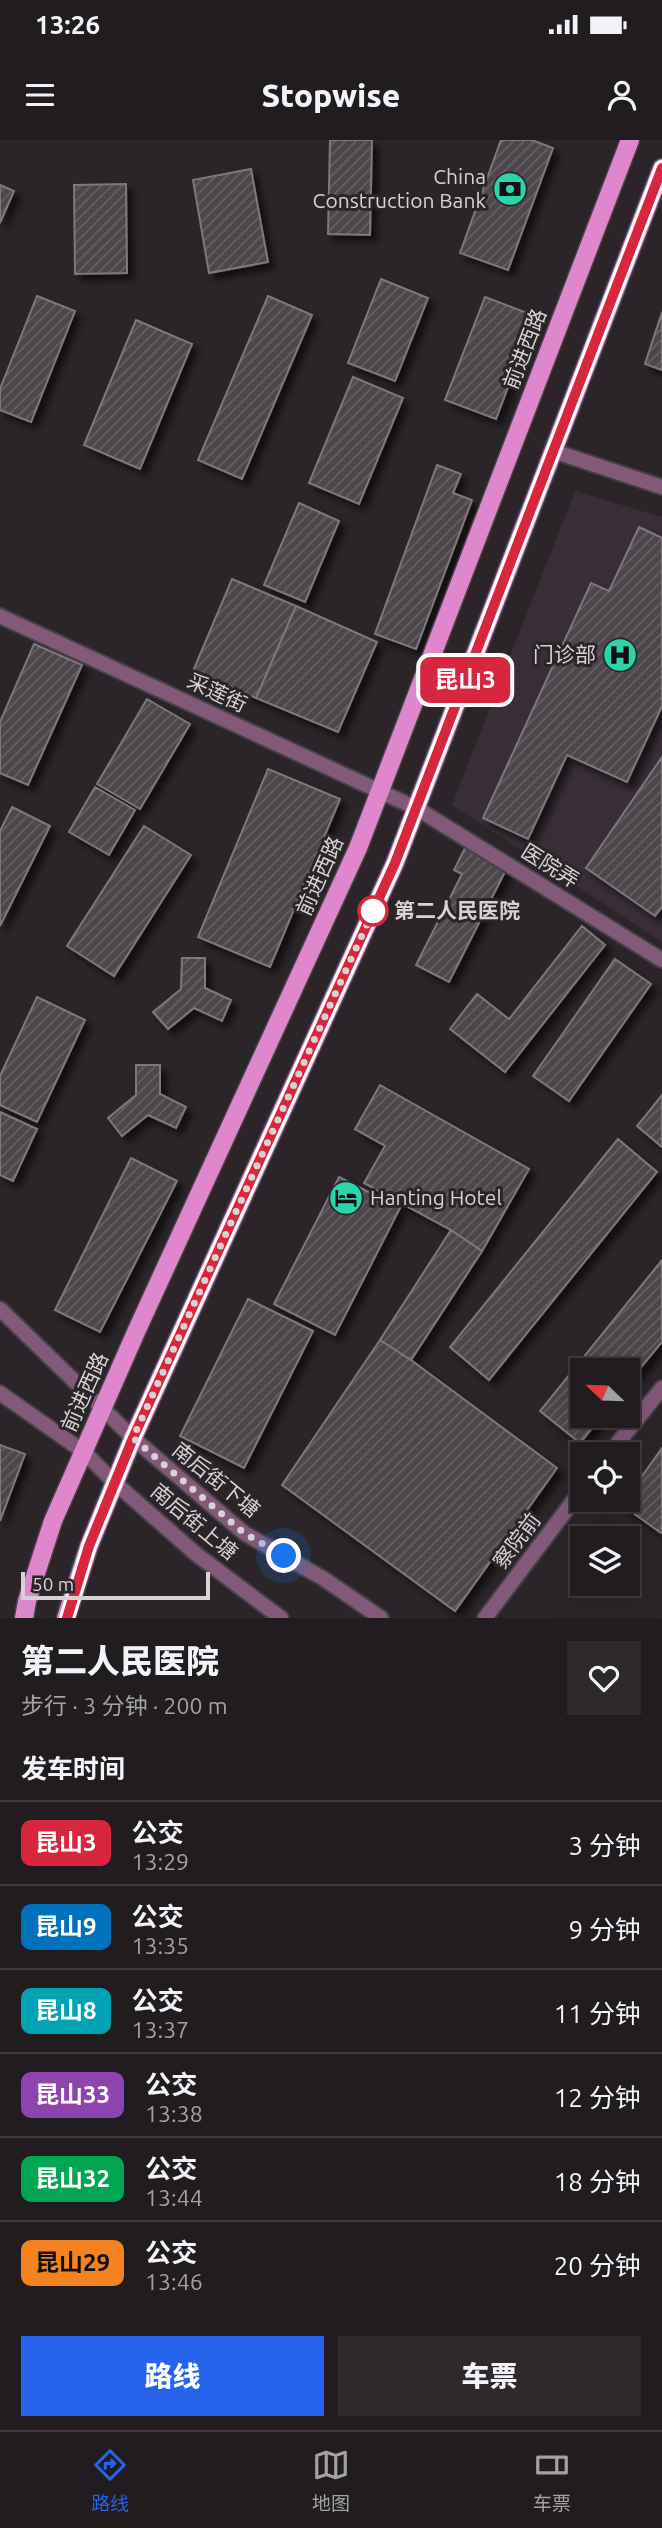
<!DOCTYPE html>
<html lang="zh">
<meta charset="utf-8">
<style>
body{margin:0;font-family:Ubuntu,"Noto Sans SC",sans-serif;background:#2d292c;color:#f1f3f6;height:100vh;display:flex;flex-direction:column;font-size:26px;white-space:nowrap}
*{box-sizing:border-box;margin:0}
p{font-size:23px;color:#a2a1a4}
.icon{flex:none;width:38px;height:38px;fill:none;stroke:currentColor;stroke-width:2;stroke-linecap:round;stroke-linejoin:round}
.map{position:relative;height:1478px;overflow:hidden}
.details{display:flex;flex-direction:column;background:#201c1f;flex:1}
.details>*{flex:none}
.badge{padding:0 14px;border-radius:10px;font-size:24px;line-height:46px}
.needle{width:46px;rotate:293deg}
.buttons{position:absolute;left:570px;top:1218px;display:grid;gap:14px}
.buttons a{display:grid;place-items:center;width:70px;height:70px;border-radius:0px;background:#201c1f;box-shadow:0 7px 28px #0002,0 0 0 2px #3d3a3d;font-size:35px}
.scale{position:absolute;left:21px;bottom:18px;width:189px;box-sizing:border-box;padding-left:7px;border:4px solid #d6d2d5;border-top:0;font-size:19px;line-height:24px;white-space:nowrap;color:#d6d2d5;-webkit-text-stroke:5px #2b2529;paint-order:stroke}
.you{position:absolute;width:35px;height:35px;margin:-18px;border:5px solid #fff;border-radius:50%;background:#1a73e8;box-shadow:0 0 0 10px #1a73e833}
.map>.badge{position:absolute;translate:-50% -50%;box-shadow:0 0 0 4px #fff}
h2{padding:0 21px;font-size:26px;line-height:63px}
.round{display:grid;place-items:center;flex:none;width:74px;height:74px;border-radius:0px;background:#2d292c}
.summary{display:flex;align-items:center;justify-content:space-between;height:119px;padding:0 21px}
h1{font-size:33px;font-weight:800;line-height:52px}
.primary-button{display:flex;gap:14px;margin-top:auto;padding:14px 21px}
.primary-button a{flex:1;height:80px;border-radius:0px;background:#2563eb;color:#fff;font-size:28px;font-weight:800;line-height:80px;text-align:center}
.primary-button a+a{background:#2d292c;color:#f1f3f6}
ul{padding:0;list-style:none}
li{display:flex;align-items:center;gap:21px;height:84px;padding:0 21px;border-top:2px solid #3d3a3d}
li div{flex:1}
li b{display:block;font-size:26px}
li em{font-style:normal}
li .badge{min-width:77px;font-weight:700;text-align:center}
.status{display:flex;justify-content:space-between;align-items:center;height:49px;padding:0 35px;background:#201c1f;direction:ltr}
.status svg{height:19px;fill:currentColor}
header{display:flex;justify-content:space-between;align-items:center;height:91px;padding:0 21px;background:#201c1f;font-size:32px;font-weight:800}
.tabs{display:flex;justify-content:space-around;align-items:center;height:98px;border-top:2px solid #3d3a3d;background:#201c1f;font-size:19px;color:#a2a1a4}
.tabs a{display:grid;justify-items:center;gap:4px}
.tabs .on{color:#2563eb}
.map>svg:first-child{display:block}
.built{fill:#392e36}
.building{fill:url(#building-hatch);stroke:#7e777c;stroke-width:2;filter:url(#shadow)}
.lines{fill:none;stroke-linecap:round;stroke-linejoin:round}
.minor-casing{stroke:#464145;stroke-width:18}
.primary-casing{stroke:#464145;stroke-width:21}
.minor{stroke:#83597a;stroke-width:14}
.primary{stroke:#df87cd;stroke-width:18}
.line-casing{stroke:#fff;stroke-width:16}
.line{stroke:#d7263d;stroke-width:10}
.walk{stroke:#d6d2d5;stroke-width:7;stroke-dasharray:0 12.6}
.stop-dot{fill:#fff;stroke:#d7263d;stroke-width:3.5}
.labels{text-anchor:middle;stroke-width:6;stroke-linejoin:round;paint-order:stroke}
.poi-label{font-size:21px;fill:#d6d2d5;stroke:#2b2529;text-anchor:end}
.street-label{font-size:21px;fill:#d6d2d5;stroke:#2b2529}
.stop-label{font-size:21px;font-weight:bold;fill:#d6d2d5;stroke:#2b2529;text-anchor:start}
</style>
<div class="status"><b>13:26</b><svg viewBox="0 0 49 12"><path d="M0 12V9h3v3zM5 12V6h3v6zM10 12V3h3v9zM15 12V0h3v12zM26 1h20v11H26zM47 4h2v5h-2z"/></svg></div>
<header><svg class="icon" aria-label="menu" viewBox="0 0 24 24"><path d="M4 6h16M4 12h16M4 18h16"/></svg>Stopwise<svg class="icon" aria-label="person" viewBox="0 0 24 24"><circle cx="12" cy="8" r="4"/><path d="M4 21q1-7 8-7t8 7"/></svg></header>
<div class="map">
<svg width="662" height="1478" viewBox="0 0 662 1478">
<defs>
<pattern id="building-hatch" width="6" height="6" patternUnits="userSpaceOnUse" patternTransform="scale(1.75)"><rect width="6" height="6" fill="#4c464b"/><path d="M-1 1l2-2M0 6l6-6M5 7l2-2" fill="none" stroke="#656064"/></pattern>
<filter id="shadow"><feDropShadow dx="6" dy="6" stdDeviation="3.5" flood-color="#0009"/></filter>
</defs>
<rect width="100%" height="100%" fill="#2b2529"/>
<!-- built -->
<path class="built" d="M575,351L662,377V802L452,665Z"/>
<!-- building -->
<path class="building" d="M330,0H372L370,95L328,94Z
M501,0H532L553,8L508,130L460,113Z
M251,29L268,122L209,133L193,40Z
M126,44L127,133L75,134L74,45Z
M0,45L14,51L0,83Z
M381,139L428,158L395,241L348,223Z
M37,156L75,171L31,282L0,270V249Z
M268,156L312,175L242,339L198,320Z
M485,157L535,176L496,279L445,260Z
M662,172V230L645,224Z
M136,180L192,204L140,329L84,305Z
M353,237L403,258L359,364L309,343Z
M437,325L461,334L453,353L472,360L416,509L375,494Z
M299,363L339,381L305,462L264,445Z
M639,387L662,398V566L627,642L567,615L528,699L483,678L591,443L609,451Z
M232,439L296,466L256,558L193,531Z
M296,466L377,502L338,592L256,558Z
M34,504L82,525L28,645L0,633V582Z
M147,559L190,584L140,669L97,644Z
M662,617V767L655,776L586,728Z
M268,629L340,659L270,827L198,797Z
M95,647L135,670L109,715L69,692Z
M12,667L50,686L0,786V691Z
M144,686L191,715L114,836L67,806Z
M466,706L508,726L449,842L416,825L462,734L454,730Z
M582,786L605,805L505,932L450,889L477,854L509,879Z
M182,818H205V848L231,860L222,881L194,868L168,889L153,872L181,849Z
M615,819L651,844L569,961L533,936Z
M37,857L85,880L37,982L0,965V936Z
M136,925H160V954L186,967L176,988L148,975L122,996L108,978L136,955Z
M380,945L529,1029L482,1111L451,1090L364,1043L385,1006L355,989Z
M662,955V1007L637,986Z
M0,972L37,989L13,1041L0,1035Z
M618,999L657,1032L489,1240L450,1207Z
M131,1018L177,1041L100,1192L55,1170Z
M339,1037L400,1068L335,1195L274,1164Z
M451,1090L482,1111L411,1220L380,1200Z
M662,1120V1202L628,1243V1230H583V1276H602L580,1303L540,1271Z
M248,1159L313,1191L244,1328L180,1296Z
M380,1200L411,1220L557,1328L455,1471L282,1345Z
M0,1305L25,1314L0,1381Z
M662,1308V1392L661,1393L622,1365L625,1360H628V1356Z"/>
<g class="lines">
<!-- minor casing -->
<g class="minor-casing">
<path id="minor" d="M553,311L662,347
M0,476L416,668L662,820
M0,1169L133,1298L244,1393L324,1439L381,1478
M0,1253L84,1312L114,1342L196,1414L281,1478
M609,1314L662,1248
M485,1478L583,1348"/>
</g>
<!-- primary casing -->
<g class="primary-casing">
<path id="primary" d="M24,1478L27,1461L53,1381L136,1192L358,708L630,0
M66,1478L89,1406L133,1298L395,723L662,28"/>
</g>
<!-- minor -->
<use href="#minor" class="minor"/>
<!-- primary -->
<use href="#primary" class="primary"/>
</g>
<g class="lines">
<!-- line casing -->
<g class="line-casing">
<path id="line" d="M67,1478L89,1406L133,1298L395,723L662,28"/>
</g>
<!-- line -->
<use href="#line" class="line"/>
<!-- walk -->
<path class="walk" d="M284,1416L244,1393L133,1298L373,771"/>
</g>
<!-- icons -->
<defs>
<g id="bank-disc" transform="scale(1.75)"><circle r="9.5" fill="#2bd5ac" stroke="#2b2529"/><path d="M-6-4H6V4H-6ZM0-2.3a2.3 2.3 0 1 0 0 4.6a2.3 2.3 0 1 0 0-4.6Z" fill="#111"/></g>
<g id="hospital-disc" transform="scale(1.75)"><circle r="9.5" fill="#2bd5ac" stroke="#2b2529"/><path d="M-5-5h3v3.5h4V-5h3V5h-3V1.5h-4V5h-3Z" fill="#111"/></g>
<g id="hotel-disc" transform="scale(1.75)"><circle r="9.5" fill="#2bd5ac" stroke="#2b2529"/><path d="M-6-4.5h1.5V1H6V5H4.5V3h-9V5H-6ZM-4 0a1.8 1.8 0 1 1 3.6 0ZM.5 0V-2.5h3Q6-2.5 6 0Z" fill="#111"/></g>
</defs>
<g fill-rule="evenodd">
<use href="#bank-disc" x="510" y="49"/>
<use href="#hospital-disc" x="620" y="515"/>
<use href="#hotel-disc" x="346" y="1058"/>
</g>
<!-- markers -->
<circle class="stop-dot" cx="373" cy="771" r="14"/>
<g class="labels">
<!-- poi labels -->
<g class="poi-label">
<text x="486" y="44">China<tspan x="486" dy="24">Construction Bank</tspan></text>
<text x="596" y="522">门诊部</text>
<text x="370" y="1065" text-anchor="start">Hanting Hotel</text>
</g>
<!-- street labels -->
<g class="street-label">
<text transform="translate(525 209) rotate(-69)" y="7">前进西路</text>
<text transform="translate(217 553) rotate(25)" y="7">采莲街</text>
<text transform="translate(550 726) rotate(32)" y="7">医院弄</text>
<text transform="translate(320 736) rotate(-66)" y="7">前进西路</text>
<text transform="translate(85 1252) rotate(-66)" y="7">前进西路</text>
<text transform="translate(216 1340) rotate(39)" y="7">南后街下塘</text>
<text transform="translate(194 1382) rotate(40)" y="7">南后街上塘</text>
<text transform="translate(517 1401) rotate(-53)" y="7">察院前</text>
</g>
<!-- stop labels -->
<g class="stop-label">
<text x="394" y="778">第二人民医院</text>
</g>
</g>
</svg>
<div class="buttons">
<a><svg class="needle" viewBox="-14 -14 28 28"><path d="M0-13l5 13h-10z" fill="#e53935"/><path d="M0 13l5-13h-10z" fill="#a2a1a4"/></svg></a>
<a><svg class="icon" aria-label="locate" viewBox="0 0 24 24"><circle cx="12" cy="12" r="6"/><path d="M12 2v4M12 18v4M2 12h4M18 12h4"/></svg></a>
<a><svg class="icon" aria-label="layers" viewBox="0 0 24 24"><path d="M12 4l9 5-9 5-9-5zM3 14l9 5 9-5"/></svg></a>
</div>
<div class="scale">50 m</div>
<div class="you" style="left:284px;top:1416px"></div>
<b class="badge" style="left:465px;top:540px;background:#d7263d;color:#fff">昆山3</b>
</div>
<section class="details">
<div class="summary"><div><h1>第二人民医院</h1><p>步行 · 3 分钟 · 200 m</p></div><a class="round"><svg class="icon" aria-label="heart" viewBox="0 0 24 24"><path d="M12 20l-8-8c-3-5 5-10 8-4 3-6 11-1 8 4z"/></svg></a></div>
<h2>发车时间</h2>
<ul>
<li><span class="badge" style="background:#d7263d;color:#fff">昆山3</span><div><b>公交</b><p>13:29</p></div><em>3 分钟</em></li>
<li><span class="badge" style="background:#0072bc;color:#fff">昆山9</span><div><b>公交</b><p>13:35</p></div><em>9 分钟</em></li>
<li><span class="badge" style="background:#00a3b4;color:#fff">昆山8</span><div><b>公交</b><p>13:37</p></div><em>11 分钟</em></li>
<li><span class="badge" style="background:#8e44ad;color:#fff">昆山33</span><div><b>公交</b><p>13:38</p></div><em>12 分钟</em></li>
<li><span class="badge" style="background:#00a651;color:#fff">昆山32</span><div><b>公交</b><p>13:44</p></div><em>18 分钟</em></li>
<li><span class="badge" style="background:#f58220;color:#111">昆山29</span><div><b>公交</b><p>13:46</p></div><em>20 分钟</em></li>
</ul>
<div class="primary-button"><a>路线</a><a>车票</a></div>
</section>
<nav class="tabs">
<a class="on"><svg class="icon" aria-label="directions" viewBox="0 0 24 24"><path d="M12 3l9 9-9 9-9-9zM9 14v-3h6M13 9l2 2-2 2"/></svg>路线</a>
<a><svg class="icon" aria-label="map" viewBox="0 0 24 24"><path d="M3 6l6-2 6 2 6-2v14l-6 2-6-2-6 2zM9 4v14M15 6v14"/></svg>地图</a>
<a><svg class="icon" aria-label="tickets" viewBox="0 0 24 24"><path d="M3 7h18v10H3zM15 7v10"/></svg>车票</a>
</nav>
